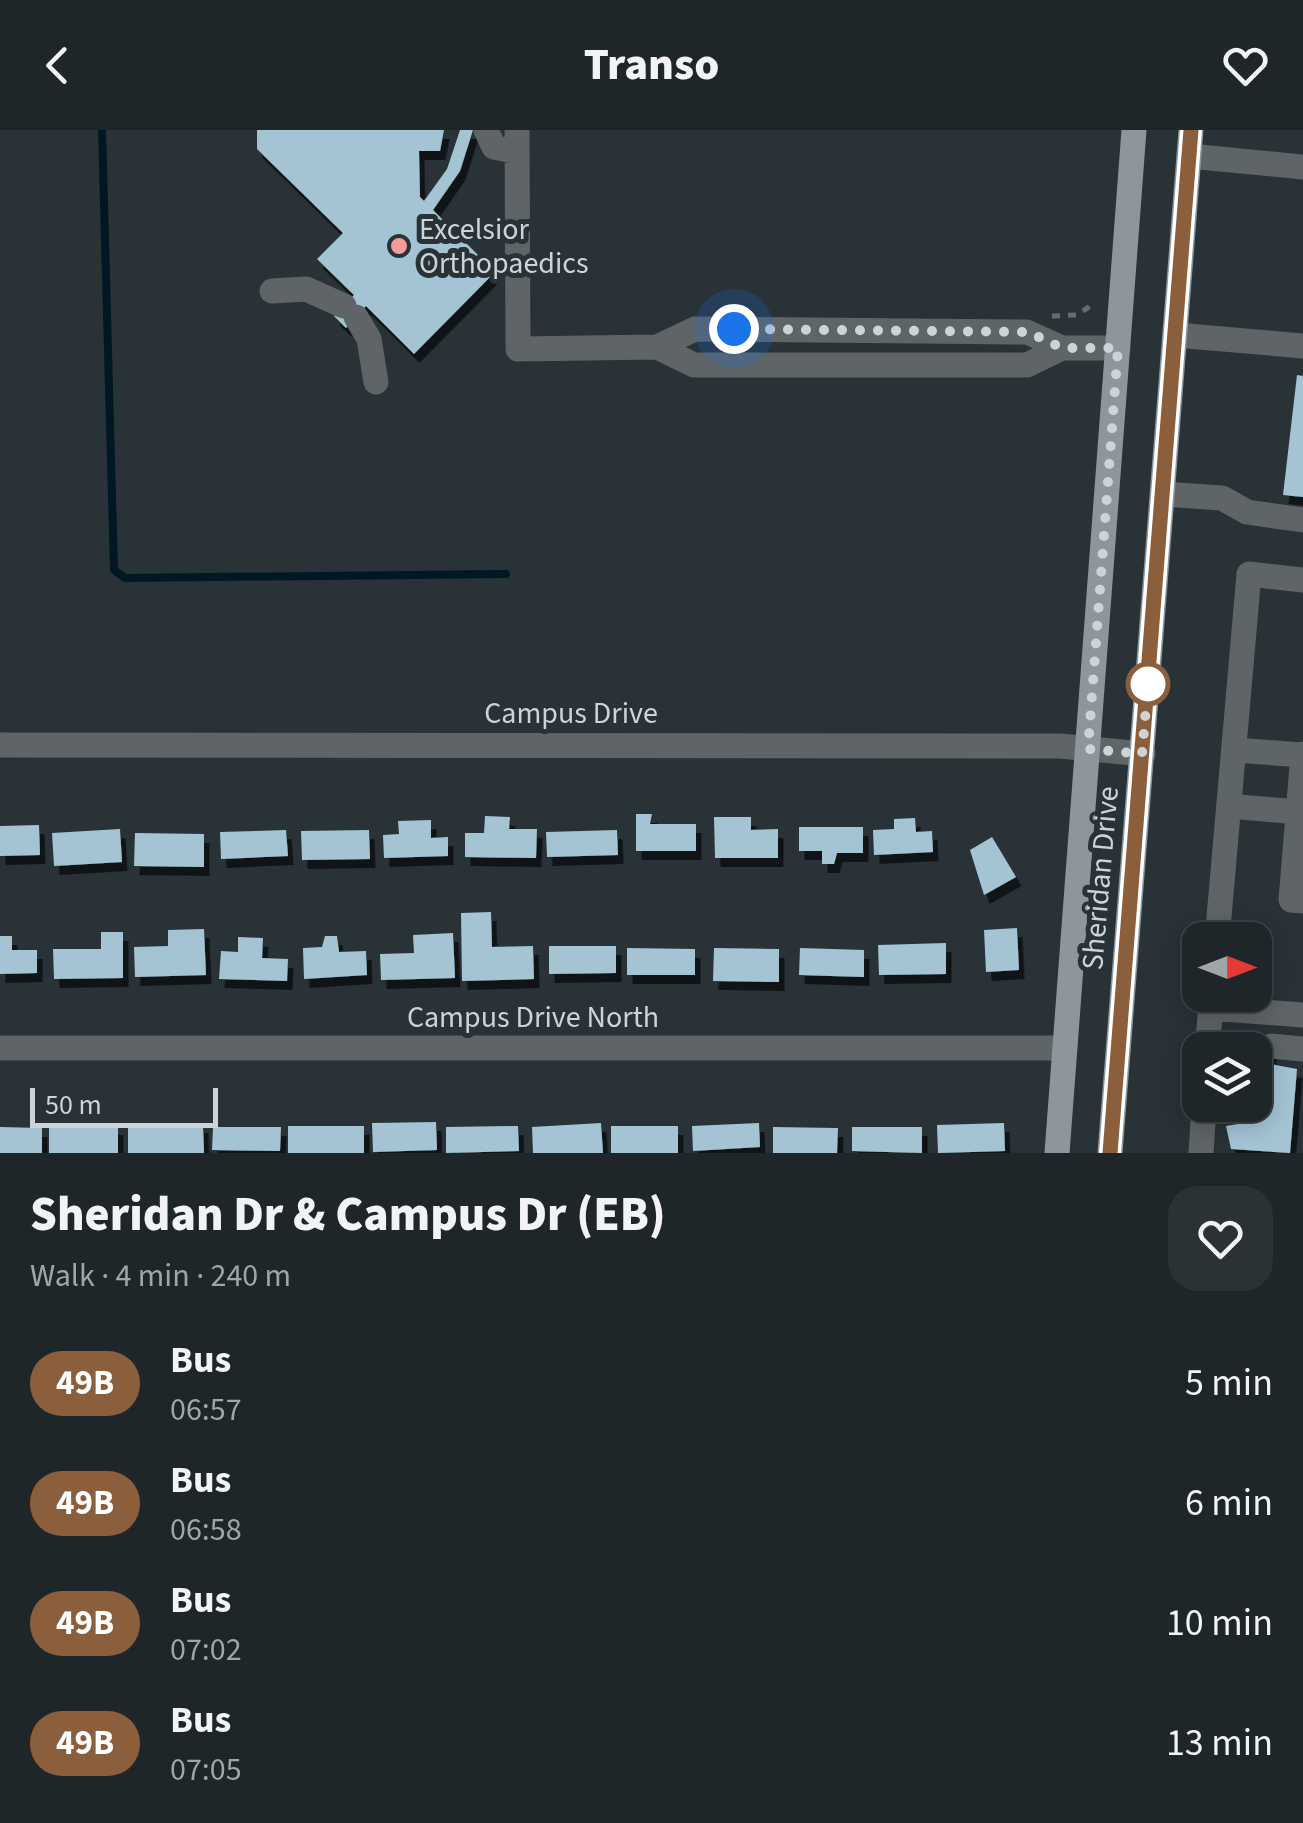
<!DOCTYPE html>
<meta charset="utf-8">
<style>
body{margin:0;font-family:"Source Sans 3",sans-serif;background:#2b3235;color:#f1f3f6;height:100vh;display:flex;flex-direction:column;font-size:38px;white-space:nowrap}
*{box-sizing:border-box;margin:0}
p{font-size:32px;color:#a1a5a8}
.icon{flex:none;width:55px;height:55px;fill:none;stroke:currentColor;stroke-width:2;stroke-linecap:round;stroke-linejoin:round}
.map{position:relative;height:1023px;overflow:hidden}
.sheet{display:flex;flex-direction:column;background:#1e2629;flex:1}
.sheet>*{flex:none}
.badge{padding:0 20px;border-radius:32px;font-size:35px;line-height:65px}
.needle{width:65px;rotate:90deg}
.fabs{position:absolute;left:1182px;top:792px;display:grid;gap:20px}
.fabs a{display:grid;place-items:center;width:90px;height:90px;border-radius:20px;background:#1e2629;box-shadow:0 5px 25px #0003,0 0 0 2px #3c4346;font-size:50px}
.scale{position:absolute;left:30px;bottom:25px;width:188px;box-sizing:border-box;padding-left:10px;border:5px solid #cdd4d7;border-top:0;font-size:28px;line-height:35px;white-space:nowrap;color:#cdd4d7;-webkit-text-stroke:8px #283237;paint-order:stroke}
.you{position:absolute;width:50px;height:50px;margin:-25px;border:8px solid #fff;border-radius:50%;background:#1a73e8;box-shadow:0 0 0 15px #1a73e833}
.map>.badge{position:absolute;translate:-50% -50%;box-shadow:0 0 0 5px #fff}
.round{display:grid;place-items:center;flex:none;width:105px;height:105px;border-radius:30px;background:#2b3235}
.headline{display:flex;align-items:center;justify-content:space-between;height:170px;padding:0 30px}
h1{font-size:48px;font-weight:800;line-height:75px}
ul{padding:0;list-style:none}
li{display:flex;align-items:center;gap:30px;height:120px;padding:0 30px}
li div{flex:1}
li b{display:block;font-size:38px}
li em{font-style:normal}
li .badge{min-width:110px;font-weight:700;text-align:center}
header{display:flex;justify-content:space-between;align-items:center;height:130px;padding:0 30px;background:#1e2629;font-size:45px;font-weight:800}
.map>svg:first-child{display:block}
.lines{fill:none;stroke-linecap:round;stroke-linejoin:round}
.stream{stroke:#001823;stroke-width:8}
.building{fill:#a4c4d4;filter:url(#shadow)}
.path{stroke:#636c70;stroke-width:5;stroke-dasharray:8 8;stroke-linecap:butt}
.minor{stroke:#5f6466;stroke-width:25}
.major{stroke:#8c969c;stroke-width:25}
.line-casing{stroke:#fff;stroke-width:22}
.line{stroke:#8b5e3c;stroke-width:15}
.walk{stroke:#cdd4d7;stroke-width:10;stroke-dasharray:0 18}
.poi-dot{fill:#f59b9b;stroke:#283237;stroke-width:4}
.stop-dot{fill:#fff;stroke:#8b5e3c;stroke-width:5}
.labels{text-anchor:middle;stroke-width:10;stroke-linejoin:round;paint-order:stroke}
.poi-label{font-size:30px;fill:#cdd4d7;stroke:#283237;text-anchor:start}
.street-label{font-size:30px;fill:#cdd4d7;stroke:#283237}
</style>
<header><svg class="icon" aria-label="back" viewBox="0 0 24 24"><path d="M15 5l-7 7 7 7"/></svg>Transo<svg class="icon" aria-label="heart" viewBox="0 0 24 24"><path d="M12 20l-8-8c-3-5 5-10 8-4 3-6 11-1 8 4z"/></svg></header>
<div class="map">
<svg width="1303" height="1023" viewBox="0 0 1303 1023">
<defs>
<filter id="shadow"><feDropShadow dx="5.5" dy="9" stdDeviation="0" flood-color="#0009"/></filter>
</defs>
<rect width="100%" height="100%" fill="#283237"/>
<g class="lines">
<!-- stream -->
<path class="stream" d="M102,0L114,440L125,448L506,444"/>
</g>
<!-- building -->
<path class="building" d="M257,0H444L440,21H419L420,67L424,71L447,39L460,0H473L460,41L433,80L495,142L414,224L366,176L346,198L334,186L354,165L317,129L343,103L257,19Z
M1297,245L1303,246V367L1283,365Z
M636,684H652L650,694H696V721H636Z
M485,686L510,687L509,699H537L536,728L465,727V703H484Z
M714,687H751V700L778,699V728H715Z
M915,688L916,702L932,701L933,722L874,725L873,700L894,699V689Z
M431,690V708L448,707V726L384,728L383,705L399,704L398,691Z
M39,695L40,725L0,726V696Z
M799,697H863V723H837L834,734H822V721H799Z
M120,699L122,732L54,736L52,703Z
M286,700L288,726L221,729L220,702Z
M369,700L370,729L302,730L301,701Z
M617,700L618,725L547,727L546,702Z
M135,703L204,704V737L134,736Z
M992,707L1016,747L984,765L970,720Z
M491,782L492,817L533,816L534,849L462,851L461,783Z
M1017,798L1019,840L986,842L984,800Z
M204,799L206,845L135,847L134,817L168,816V800Z
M101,802H123V848L54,849L53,819H101Z
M453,803L455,848L381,850L380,824L414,823L413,805Z
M0,806H12V820H37V843L0,844Z
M325,806H337L339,822L366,821L367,845L304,849L303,818L322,817Z
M238,807L263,808L262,828L288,829L287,851L219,849L221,821L238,822Z
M946,813V844L879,845L878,815Z
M549,816H616V843L549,844Z
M627,818L695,819V845H627Z
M714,818L779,819V852L713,851Z
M800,818L864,820V847L799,845Z
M1240,910L1272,912L1270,934L1297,939L1290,1023L1231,1019L1226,996L1238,994L1239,975H1255V920H1239Z
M436,992L437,1020L373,1022L372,993Z
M601,993L603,1023H533L532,997Z
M759,993L760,1017L693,1021L692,996Z
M1004,993L1005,1021L938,1023L937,995Z
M203,994L204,1023H128V996Z
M49,996H118V1023H49Z
M288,996H364V1023H288Z
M518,996L519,1021L446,1023V997Z
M611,996H678V1023H611Z
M0,997L42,998V1023H0Z
M213,997H281L280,1021L212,1020Z
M773,997L838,998L837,1023H773Z
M852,997H922V1023L852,1021Z"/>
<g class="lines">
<!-- path -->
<path class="path" d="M1052,186L1077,185L1095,173"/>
<!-- minor -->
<path class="minor" d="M486,0L494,17L517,22
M517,0L518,219L657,217L695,199L1027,202L1062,218L1027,235H694L657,217
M1189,26L1303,37
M272,161L306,159L344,176
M356,187L369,209L376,252
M1176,205L1303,216
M1062,218H1118
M1163,364L1222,368L1247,382L1303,390
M0,615L1060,616L1143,624
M1234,620L1303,625
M1303,624L1291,770L1303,771
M1229,676L1298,682
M1217,810L1249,444L1303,450
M1211,878L1303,885
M1208,911L1240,914
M1271,916L1303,919
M0,918H1065
M1207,920L1212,865
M1201,1023L1204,975"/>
<!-- major -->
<path class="major" d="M1057,1023L1134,0
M1110,1023L1191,0"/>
</g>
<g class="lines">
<!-- line casing -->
<g class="line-casing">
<path id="line" d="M1110,1023L1191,0"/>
</g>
<!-- line -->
<use href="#line" class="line"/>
<!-- walk -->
<path class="walk" d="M734,199L1028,202L1062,218H1118L1088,619L1142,624L1148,554"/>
</g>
<!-- markers -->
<circle class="poi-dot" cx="399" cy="116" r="10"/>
<circle class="stop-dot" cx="1148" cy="554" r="20"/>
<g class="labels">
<!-- poi labels -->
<g class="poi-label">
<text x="419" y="109">Excelsior<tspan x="419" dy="34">Orthopaedics</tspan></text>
</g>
<!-- street labels -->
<g class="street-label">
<text x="571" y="593">Campus Drive</text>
<text transform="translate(1100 748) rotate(-85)" y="10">Sheridan Drive</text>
<text x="533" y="897">Campus Drive North</text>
</g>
</g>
</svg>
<div class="fabs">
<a><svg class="needle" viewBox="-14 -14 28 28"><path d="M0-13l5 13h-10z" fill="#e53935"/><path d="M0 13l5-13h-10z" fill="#a1a5a8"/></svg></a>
<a><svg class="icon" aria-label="layers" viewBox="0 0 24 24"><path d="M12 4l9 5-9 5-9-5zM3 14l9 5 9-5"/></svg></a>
</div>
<div class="scale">50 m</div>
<div class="you" style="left:734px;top:199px"></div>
</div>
<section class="sheet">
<div class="headline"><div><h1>Sheridan Dr &amp; Campus Dr (EB)</h1><p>Walk · 4 min · 240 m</p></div><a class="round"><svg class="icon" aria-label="heart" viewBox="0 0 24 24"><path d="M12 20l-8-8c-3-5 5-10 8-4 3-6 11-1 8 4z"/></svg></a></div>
<ul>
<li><span class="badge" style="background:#8b5e3c;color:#fff">49B</span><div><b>Bus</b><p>06:57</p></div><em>5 min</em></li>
<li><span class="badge" style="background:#8b5e3c;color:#fff">49B</span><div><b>Bus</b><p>06:58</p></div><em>6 min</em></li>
<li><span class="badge" style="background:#8b5e3c;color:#fff">49B</span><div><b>Bus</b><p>07:02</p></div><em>10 min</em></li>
<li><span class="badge" style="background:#8b5e3c;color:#fff">49B</span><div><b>Bus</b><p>07:05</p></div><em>13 min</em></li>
</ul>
</section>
